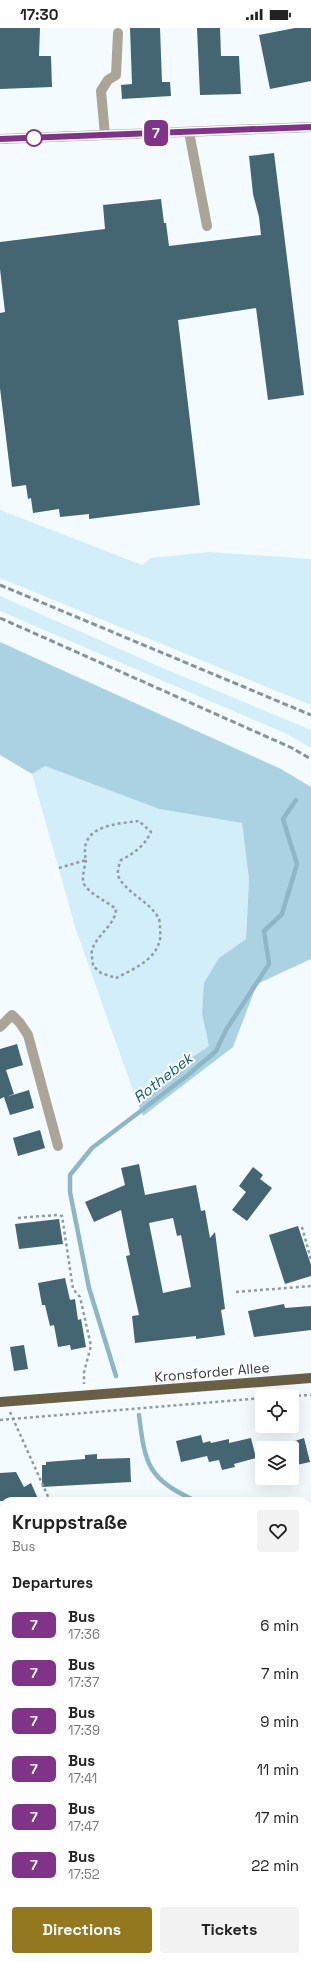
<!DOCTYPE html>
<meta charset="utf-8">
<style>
body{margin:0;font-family:"Space Grotesk",sans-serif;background:#f2f2f2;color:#222;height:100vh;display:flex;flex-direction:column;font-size:15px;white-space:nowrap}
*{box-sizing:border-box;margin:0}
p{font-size:13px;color:#767676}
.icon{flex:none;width:22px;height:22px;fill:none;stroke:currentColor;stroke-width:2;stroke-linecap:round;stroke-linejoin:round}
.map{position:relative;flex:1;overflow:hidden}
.details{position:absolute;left:0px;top:1469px;width:311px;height:464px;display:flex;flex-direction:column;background:#fff;border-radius:12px 12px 0 0;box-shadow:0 4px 16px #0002}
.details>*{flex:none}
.badge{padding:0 8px;border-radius:6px;font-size:14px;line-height:26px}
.buttons{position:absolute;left:255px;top:1361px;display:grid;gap:8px}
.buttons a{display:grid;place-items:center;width:44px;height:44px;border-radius:4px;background:#fff;box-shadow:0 4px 16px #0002;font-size:20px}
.map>.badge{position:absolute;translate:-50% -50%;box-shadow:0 0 0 2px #fff}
h2{padding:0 12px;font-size:15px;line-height:36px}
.round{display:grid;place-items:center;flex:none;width:42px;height:42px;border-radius:4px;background:#f2f2f2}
.summary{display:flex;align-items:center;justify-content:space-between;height:68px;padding:0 12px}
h1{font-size:19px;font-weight:800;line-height:30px}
.action{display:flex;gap:8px;margin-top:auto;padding:8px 12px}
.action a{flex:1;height:46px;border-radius:4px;background:#93781f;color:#fff;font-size:16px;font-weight:800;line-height:46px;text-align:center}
.action a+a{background:#f2f2f2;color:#222}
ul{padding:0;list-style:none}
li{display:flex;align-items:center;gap:12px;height:48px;padding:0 12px}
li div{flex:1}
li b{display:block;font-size:15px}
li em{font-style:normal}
li .badge{min-width:44px;font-weight:700;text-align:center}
.status{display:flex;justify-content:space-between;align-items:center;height:28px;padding:0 20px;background:#fff;direction:ltr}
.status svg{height:11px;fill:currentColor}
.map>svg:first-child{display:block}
.green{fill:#d1eef9}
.forest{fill:#aad2e2}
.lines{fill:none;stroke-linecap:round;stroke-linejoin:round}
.stream{stroke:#8eb6c6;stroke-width:4.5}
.building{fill:#446572;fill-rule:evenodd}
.path{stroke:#919ca0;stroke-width:2.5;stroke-dasharray:3 3;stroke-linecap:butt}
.minor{stroke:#aaa596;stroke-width:10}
.major{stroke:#695f45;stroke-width:10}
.rail{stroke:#889398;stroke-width:3;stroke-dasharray:6 3;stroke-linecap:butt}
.line-casing{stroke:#fff;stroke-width:9}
.line{stroke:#81338a;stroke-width:6}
.stop-dot{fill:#fff;stroke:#81338a;stroke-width:2}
.labels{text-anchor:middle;stroke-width:4;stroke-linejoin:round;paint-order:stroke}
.street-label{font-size:14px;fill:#2f3d43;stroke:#fff}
.water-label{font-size:15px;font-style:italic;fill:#0c5b72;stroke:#fff}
</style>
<div class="status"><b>17:30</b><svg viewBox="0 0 49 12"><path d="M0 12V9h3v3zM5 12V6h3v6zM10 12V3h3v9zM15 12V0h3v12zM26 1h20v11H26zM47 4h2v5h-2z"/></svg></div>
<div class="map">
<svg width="311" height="1933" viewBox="0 0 311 1933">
<rect width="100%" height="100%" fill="#f4fbfe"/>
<!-- green -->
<path class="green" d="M0,482L142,537L151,530L209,524L311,531V677L0,550Z
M0,568L158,638L311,702V720L287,706L0,583Z
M45,738L159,781L242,795L249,851L246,911L219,930L202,986L209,1018L135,1068L76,902L32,746Z"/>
<!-- forest -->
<path class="forest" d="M0,614L281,741L311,759V931L257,956L233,1019L143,1088L135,1068L209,1018L202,986L204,955L219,930L246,911L249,851L242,795L159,781L45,738L32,746L0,727Z"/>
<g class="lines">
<!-- stream -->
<path class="stream" d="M116,1348L89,1260L70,1164V1147L92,1120L188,1047L216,1023L226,1002L269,936L264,903L282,886L297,836L283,791L296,772
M139,1387C145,1437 148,1451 196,1473
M307,1751L311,1753"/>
</g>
<!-- building -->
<path class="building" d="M0,0H40L39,28H51L52,59L0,61Z
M130,0H160L162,54H170L171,68L122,71L121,57L132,56Z
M197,0H220L221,28H239L241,66L200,67Z
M295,0H311V53L270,61L259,7Z
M274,125L304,367L268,372L256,280L178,292L200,477L89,491V486L60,489L59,481L33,485L31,470L28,471L26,457L12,459L0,360V285L5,284L0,241V214L105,201L103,177L161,171L164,195H166L169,218L261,207L259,189L253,166L249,128Z
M17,1016L23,1037L6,1042L14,1066L6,1069L29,1062L34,1080L10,1087L4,1069L0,1071V1021Z
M40,1102L45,1120L18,1128L13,1110Z
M139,1136L145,1167L196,1157L201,1183L205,1182L210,1210L215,1204L225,1281L221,1282L225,1307L196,1311V1308L135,1315L132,1288L139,1287L126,1228L130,1227L121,1182L94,1194L85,1174L125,1157L121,1140ZM173,1190L177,1208L181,1207L191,1259L163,1265L149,1195Z
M253,1139L263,1147L260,1151L272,1160L247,1193L232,1182L246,1164L239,1158Z
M59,1191L63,1216L19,1221L15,1196Z
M298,1198L311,1237V1248L285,1256L269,1207Z
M65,1250L70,1272L75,1271L78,1292L81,1291L86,1319L71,1322L70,1317L58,1319L54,1297L50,1298L45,1277H42L38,1255Z
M284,1276L285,1280L311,1278V1302L254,1309L248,1283Z
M24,1317L28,1341L14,1343L10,1319Z
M201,1407L203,1415L210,1413L211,1415L229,1411V1415L251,1410L256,1430L234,1436L235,1439L222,1442L219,1432L209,1434L207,1428L181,1434L176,1413Z
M304,1410L310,1434L292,1438V1414Z
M97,1426V1431L130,1430L131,1454L42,1459V1437H46V1434L85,1431V1427Z
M16,1444L24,1459L31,1455L39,1473H0V1445Z"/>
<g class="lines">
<!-- path -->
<path class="path" d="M59,840L86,832C78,798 114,796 139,793L151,804C144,818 135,825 121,832C118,839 116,847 121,853C131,867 149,874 158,889C160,892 160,898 160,901C164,928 136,940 116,950L101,945L93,938C93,934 91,927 92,922C97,906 115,898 116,881C107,873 82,863 83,851C83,844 85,838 86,832
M18,1190L56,1187L62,1188L73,1261L80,1269L91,1318L84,1344V1356
M302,1199L311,1232
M236,1264L311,1258
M292,1368L311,1367
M10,1384L50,1473
M0,1392L262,1370"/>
<!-- minor -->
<path class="minor" d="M189,104L207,198
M105,107L101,63L108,52L116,47L118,5
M0,111L311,99
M0,999L12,987L20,995L28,1007L58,1118
M0,1643L4,1642
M178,1929L181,1933
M289,1929L292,1933
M276,1933L282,1929"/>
<!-- major -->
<path class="major" d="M0,1374L311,1350"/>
<!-- rail -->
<path class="rail" d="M0,557L311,687
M0,590L292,720L311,731"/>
</g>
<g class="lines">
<!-- line casing -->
<g class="line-casing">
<path id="line" d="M0,111L311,99"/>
</g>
<!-- line -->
<use href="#line" class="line"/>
</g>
<!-- markers -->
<circle class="stop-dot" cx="34" cy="110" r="8"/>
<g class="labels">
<!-- street labels -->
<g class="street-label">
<text transform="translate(212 1344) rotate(-5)" y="5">Kronsforder Allee</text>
</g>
<!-- water labels -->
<g class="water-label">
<text transform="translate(163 1050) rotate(-38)" y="5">Rothebek</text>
</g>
</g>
</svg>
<div class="buttons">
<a><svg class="icon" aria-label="locate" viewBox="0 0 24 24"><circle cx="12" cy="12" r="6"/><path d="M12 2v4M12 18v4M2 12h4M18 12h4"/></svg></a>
<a><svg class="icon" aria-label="layers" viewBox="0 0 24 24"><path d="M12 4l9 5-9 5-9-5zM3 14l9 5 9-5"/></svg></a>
</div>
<b class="badge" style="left:156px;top:105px;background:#81338a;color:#fff">7</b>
<section class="details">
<div class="summary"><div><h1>Kruppstraße</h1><p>Bus</p></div><a class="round"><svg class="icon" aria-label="heart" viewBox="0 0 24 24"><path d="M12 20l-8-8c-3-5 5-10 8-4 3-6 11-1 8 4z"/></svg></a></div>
<h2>Departures</h2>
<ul>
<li><span class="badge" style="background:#81338a;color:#fff">7</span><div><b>Bus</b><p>17:36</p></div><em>6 min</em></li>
<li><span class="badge" style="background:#81338a;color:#fff">7</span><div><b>Bus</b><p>17:37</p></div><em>7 min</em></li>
<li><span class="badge" style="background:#81338a;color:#fff">7</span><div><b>Bus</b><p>17:39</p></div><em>9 min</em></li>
<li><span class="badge" style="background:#81338a;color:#fff">7</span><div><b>Bus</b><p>17:41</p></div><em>11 min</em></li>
<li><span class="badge" style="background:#81338a;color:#fff">7</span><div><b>Bus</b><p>17:47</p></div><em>17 min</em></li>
<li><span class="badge" style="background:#81338a;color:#fff">7</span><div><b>Bus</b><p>17:52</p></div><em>22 min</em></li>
</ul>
<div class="action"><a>Directions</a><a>Tickets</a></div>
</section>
</div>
